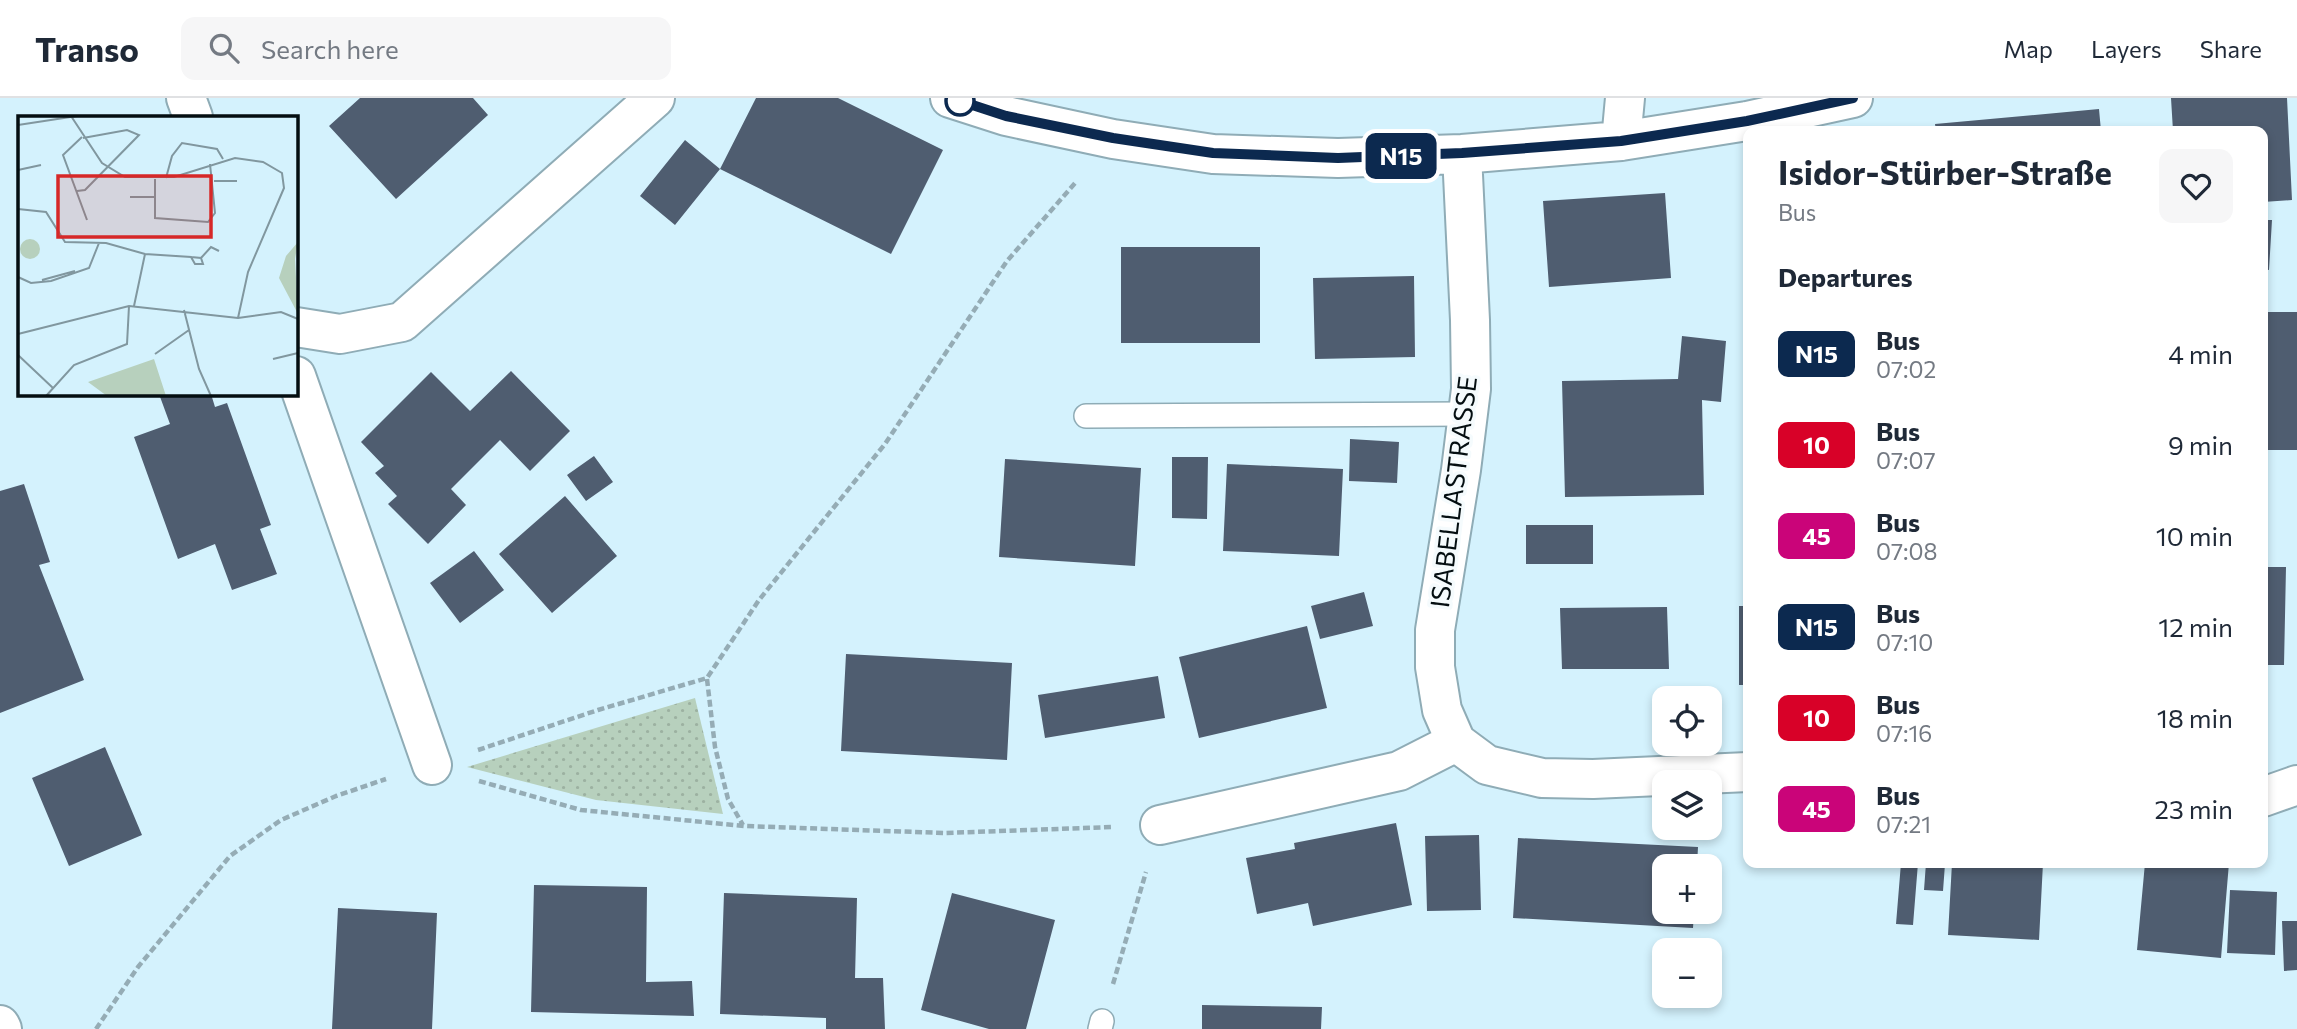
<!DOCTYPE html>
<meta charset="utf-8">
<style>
body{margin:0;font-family:Commissioner,sans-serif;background:#f6f6f7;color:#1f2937;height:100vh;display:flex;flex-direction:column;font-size:26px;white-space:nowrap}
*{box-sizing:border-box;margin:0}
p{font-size:23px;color:#747a83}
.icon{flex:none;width:38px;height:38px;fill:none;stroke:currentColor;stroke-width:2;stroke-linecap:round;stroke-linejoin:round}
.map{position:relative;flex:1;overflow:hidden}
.drawer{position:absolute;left:1743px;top:28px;width:525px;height:742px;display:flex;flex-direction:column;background:#fff;border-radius:14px;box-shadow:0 4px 10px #0003}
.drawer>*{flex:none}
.badge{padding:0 14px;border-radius:10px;font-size:24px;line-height:46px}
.fabs{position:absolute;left:1652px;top:588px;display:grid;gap:14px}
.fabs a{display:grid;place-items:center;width:70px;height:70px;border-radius:14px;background:#fff;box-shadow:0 4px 10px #0003;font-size:35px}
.map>.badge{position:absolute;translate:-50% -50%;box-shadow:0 0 0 4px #fff}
h2{padding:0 35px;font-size:26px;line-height:63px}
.round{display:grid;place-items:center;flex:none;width:74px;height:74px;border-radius:14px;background:#f6f6f7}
.summary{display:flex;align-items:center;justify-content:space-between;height:119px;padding:0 35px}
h1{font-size:33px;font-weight:700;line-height:52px}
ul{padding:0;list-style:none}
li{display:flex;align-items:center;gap:21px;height:91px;padding:0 35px}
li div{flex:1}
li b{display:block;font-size:26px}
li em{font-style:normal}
li .badge{min-width:77px;font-weight:700;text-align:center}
header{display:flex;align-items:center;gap:42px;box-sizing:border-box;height:98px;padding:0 35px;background:#fff;border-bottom:2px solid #e0e1e3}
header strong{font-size:33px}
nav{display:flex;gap:38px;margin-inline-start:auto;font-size:24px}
.search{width:490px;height:63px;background:#f6f6f7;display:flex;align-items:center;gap:18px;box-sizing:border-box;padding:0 24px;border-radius:14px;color:#747a83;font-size:26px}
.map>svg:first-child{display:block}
.park{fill:url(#park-dots)}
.building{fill:#4f5d70}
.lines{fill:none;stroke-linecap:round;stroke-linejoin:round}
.lane-casing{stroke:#8facb6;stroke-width:26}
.street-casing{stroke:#8facb6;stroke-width:42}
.path{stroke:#95acb5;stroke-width:4.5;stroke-dasharray:7 3.5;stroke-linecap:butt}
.lane{stroke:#fff;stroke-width:23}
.street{stroke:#fff;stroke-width:38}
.line-casing{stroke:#fff;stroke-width:16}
.line{stroke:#0c294f;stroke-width:10}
.stop-dot{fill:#fff;stroke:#0c294f;stroke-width:3.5}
.labels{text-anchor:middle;stroke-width:7;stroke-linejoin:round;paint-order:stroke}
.street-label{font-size:26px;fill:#040e11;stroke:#f5fbfd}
.inset-road{fill:none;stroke:#81979f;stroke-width:2}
.view{fill:#d62828;fill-opacity:0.15;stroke:#d62828;stroke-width:3.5}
.inset-edge{fill:none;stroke:#040e11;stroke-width:3.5}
</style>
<header>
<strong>Transo</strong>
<div class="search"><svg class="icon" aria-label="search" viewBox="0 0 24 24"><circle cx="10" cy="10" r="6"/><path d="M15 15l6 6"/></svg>Search here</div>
<nav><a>Map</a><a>Layers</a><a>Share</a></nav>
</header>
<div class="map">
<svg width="2297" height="931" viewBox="0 0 2297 931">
<defs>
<pattern id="park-dots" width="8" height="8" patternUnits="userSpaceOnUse" patternTransform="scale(1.75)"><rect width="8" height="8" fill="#b7d0bd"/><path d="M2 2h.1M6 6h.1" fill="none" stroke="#9cb1a1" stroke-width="1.8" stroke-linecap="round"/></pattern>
</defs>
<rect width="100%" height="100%" fill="#d4f2fd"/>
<!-- park -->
<path class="park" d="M695,600L723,716L596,702L467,669Z"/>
<!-- building -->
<path class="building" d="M360,0H473L488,17L396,101L329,28Z
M756,0H838L943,52L891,156L720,71Z
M2171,0H2287L2292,102L2263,104V33H2173Z
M2099,11L2101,33H1936L1935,26Z
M685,42L720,71L675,127L640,98Z
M1744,64H1748V125H1746Z
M1665,95L1671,180L1549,189L1543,103Z
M2263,122H2272L2269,172L2263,171Z
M1121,149H1260V245H1121Z
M1414,178L1415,259L1315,261L1313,180Z
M2263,214H2297V352H2263Z
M1682,238L1726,243L1721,304L1702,302L1704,397L1565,399L1562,283L1678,281Z
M511,273L570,333L530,373L500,342L451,391L466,407L428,446L388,406L397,398L375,375L384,368L361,344L431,274L470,313Z
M159,296H211L215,309L227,305L271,427L260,431L277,476L232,492L215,446L178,461L134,339L170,326Z
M1350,341L1399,344L1397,385L1349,383Z
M594,358L613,384L586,403L567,377Z
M1172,359H1208L1207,421L1172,420Z
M1005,361L1141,370L1135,468L999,459Z
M1227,366L1343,371L1339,458L1223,453Z
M24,386L50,464L39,467L84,582L0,615V393Z
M565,398L617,458L552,515L499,456Z
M1526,427H1593V466H1526Z
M474,453L504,492L460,525L430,485Z
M2263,469H2286L2284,567H2263Z
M1364,494L1373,528L1320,541L1311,508Z
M1739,508H1748V587H1739Z
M1667,509L1669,571H1562L1560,510Z
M1307,528L1327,610L1199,640L1179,559Z
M846,556L1012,565L1007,662L841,653Z
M1158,578L1165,620L1045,640L1038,597Z
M105,649L142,737L69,768L32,680Z
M1396,725L1412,807L1313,828L1308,805L1257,816L1246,760L1295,751L1294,745Z
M1479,737L1481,812L1427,813L1425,738Z
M1518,740L1698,749L1697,768H1664V814H1694L1693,830L1513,820Z
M1901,765H1918L1913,827L1896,826Z
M1926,765L1945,766L1943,793L1924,792Z
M1952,765H2043L2039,842L1948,837Z
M2145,765H2229L2221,860L2137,852Z
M534,787L647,789L646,884L692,883L694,918L531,914Z
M2230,792L2277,794L2275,857L2227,855Z
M724,795L857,800L855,880H883L885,931H826V920L720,916Z
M952,795L1055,822L1026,931H989L921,912Z
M338,810L437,815L432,931H332Z
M2282,823H2297V872L2284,873Z
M1202,907L1322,909L1321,931H1202Z"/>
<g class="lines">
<!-- lane casing -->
<g class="lane-casing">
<path id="lane" d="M1086,318L1468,316
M1100,931L1102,923"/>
</g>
<!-- street casing -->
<g class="street-casing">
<path id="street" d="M186,0L193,19
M950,0L1006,18L1113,41L1213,56L1338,60L1462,56L1621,43L1747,23L1853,0
M1621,43L1625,0
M1462,56L1470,222L1471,291L1461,372L1435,532V569L1442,612L1456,644L1487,667L1542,680L1593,681L1748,674
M296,229L340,236L402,224L655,0
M296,278L432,667
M2263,699L2297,687
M1160,727L1399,673L1456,644
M0,927L2,931"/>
</g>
<!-- path -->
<path class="path" d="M707,581L715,649L728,701L743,727
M478,652L598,612L707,580L759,502L885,346L1007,163L1076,84
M479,683L581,712L744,728L944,735L1113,729
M1113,886L1146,774
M96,931L138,869L230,758L281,722L336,698L386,681"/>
<!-- lane -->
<use href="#lane" class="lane"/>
<!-- street -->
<use href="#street" class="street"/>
</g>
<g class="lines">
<!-- line casing -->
<g class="line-casing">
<path id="line" d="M951,0L1006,18L1113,40L1213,55L1338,60L1462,55L1621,43L1747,23L1853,0"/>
</g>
<!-- line -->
<use href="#line" class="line"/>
</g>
<!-- markers -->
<circle class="stop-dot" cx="960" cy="3" r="14"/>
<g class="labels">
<!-- street labels -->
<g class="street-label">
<text transform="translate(1454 394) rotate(-83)" y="9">ISABELLASTRASSE</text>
</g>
</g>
<!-- overview -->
<g transform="translate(18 18)">
<rect width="280" height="280" fill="#d4f2fd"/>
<path d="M280,126L277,143L280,198L261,162L268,140ZM136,243L148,280H89L70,266Z" fill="#b7d0bd"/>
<path d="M2 133a10 10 0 1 1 20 0a10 10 0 1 1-20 0Z" fill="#b7d0bd"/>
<path class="inset-road" d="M53,0L84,47L107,61H156L217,42L245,46L264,57L266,72L230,156L220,202M0,9L59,0M64,21L45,39L69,104M0,54L23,49M148,62L154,40L164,27L199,33L205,43M137,63V102L190,106L197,97L192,48M196,65H219M59,75L67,74L121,19L109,14L65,22M112,81H138M0,93L28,96L47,126L88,127L127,138L173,141L177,148H185L183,142L173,141M183,142L193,131L201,135M0,161L13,167L33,165L71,152L81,127M24,164L57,155M116,190L127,138M166,194L181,253L193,280M0,218L111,190L220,202L263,196L280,203M137,238L171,214M0,239L35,272M255,243L280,237M28,280L56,249L109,228L111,190"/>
<path class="view" d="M40,60H193V121H40Z"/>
<rect width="280" height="280" class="inset-edge"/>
</g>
</svg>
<div class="fabs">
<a><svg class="icon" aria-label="locate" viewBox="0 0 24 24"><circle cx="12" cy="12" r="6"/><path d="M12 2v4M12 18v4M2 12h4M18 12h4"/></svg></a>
<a><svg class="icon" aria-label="layers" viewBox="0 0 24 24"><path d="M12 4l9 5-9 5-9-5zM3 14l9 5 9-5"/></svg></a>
<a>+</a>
<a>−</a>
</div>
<b class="badge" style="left:1401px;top:58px;background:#0c294f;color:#fff">N15</b>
<section class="drawer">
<div class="summary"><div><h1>Isidor-Stürber-Straße</h1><p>Bus</p></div><a class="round"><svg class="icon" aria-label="heart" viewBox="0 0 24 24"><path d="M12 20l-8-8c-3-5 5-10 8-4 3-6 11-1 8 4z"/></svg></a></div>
<h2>Departures</h2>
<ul>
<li><span class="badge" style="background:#0c294f;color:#fff">N15</span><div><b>Bus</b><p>07:02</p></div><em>4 min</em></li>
<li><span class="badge" style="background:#d80128;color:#fff">10</span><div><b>Bus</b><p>07:07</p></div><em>9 min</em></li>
<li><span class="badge" style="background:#ca0479;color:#fff">45</span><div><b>Bus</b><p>07:08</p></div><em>10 min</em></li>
<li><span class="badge" style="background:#0c294f;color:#fff">N15</span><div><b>Bus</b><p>07:10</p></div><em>12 min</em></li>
<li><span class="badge" style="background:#d80128;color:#fff">10</span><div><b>Bus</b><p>07:16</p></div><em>18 min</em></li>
<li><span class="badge" style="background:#ca0479;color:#fff">45</span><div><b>Bus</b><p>07:21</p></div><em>23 min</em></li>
</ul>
</section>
</div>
